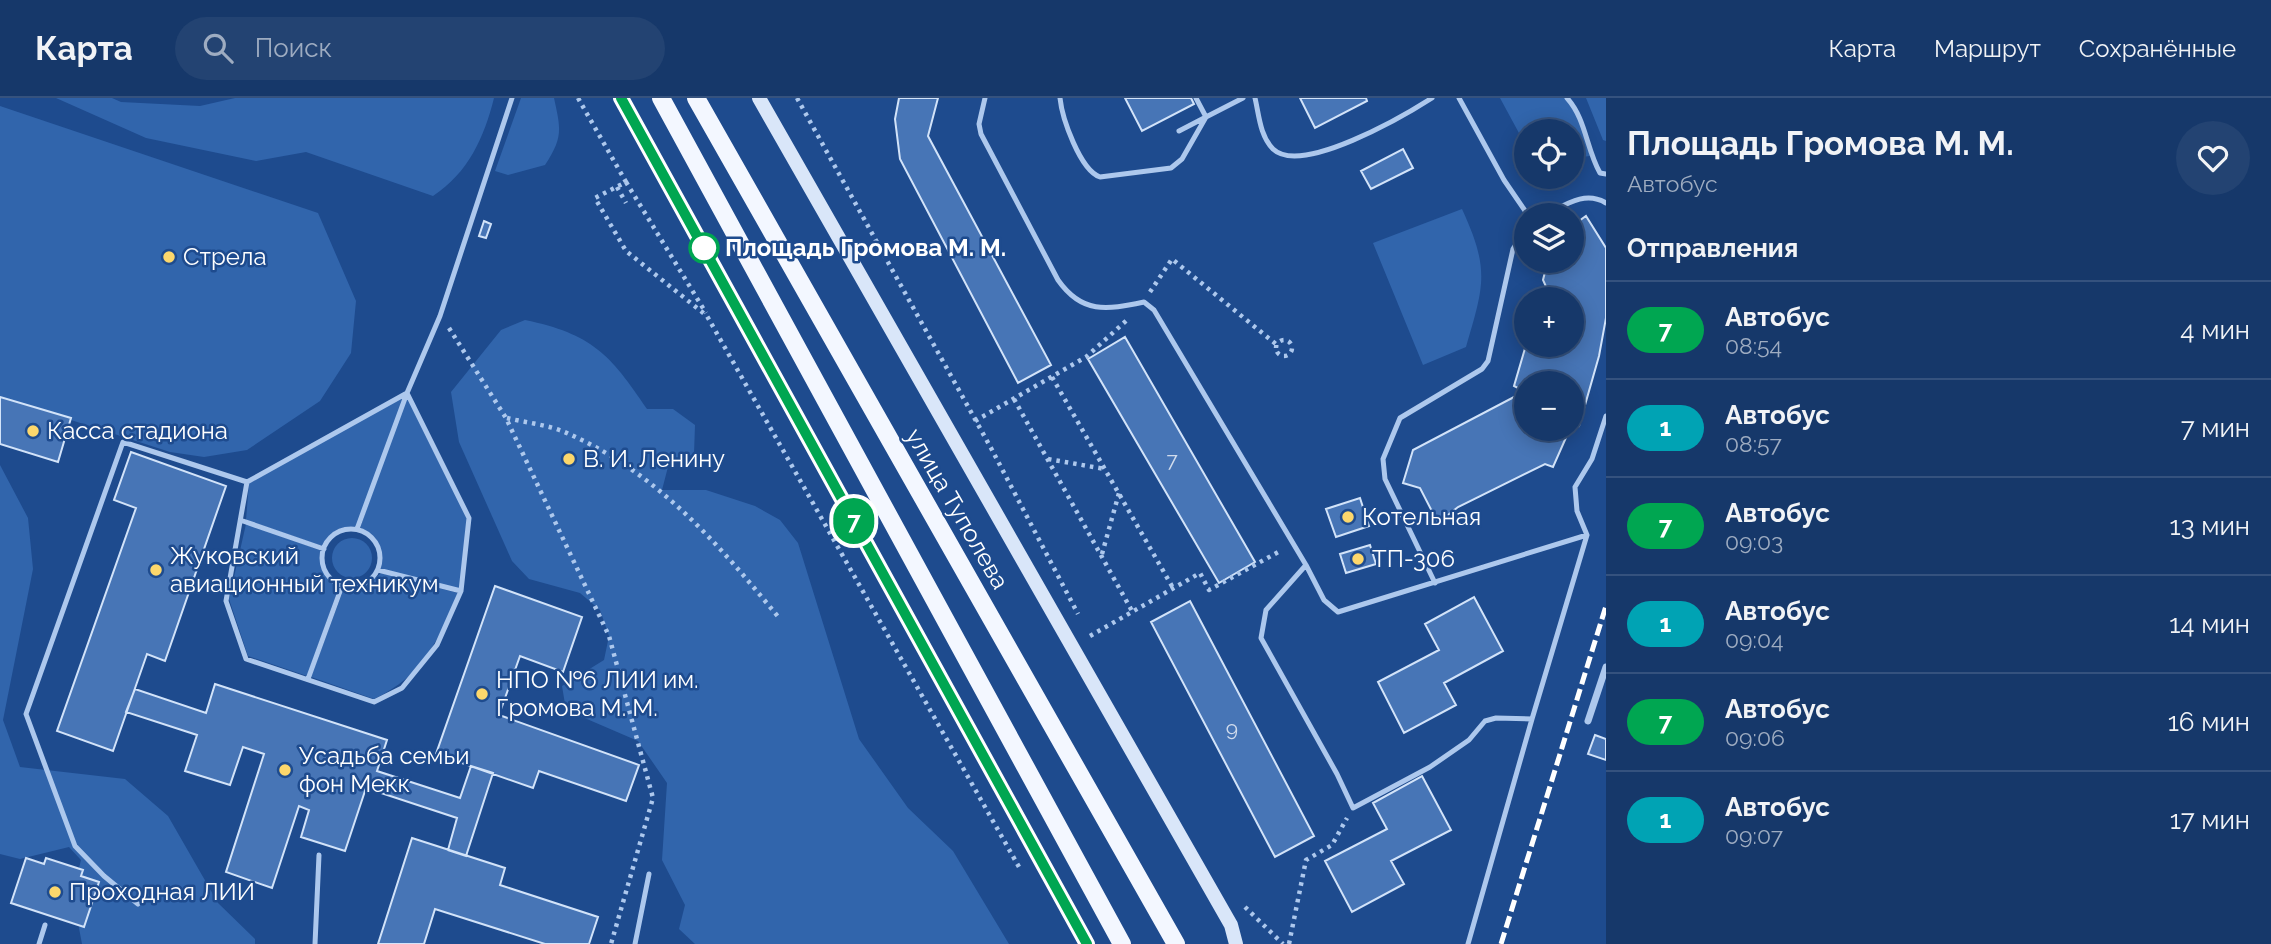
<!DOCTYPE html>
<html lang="ru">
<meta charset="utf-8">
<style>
body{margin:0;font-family:Raleway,sans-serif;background:#234372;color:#f1f3f6;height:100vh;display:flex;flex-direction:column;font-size:26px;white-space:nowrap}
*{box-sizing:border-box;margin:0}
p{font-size:23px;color:#9eacc1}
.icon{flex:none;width:38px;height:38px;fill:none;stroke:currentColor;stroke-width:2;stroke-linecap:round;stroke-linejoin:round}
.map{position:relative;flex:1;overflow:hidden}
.drawer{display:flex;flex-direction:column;background:#16386a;width:665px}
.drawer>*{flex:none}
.badge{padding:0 14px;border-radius:23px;font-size:24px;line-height:46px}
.buttons{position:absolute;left:1514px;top:21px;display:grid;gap:14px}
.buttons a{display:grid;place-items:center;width:70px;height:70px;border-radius:50%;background:#16386a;box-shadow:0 4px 18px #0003,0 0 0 2px #35527e;font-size:35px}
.map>.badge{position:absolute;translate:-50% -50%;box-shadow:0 0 0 4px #fff}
h2{padding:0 21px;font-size:26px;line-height:63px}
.round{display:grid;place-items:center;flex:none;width:74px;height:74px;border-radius:37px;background:#234372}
.overview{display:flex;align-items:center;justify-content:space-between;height:119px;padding:0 21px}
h1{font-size:33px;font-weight:700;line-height:52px}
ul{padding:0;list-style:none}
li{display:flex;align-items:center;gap:21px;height:98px;padding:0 21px;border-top:2px solid #35527e}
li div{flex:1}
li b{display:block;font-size:26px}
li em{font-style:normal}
li .badge{min-width:77px;font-weight:700;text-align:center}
header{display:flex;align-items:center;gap:42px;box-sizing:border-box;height:98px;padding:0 35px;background:#16386a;border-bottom:2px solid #35527e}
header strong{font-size:33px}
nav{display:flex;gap:38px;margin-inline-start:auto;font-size:24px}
.search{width:490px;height:63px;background:#234372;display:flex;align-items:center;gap:18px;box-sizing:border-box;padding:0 24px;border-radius:38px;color:#9eacc1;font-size:26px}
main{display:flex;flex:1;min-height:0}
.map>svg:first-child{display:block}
.green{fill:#3165ac}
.building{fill:#4775b6;stroke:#d2e3f9;stroke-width:2;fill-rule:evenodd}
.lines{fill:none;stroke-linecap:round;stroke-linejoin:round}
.path{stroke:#adc8ed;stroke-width:4.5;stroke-dasharray:3.5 5;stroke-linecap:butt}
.lane{stroke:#adc8ed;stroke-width:5}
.street{stroke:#adc8ed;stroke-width:7}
.secondary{stroke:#d9e6f9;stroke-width:14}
.primary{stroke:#f3f7ff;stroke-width:18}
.rail{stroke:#fff;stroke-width:5;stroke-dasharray:12 5;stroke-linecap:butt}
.line-casing{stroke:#fff;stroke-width:16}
.line{stroke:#00a651;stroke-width:10}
.stop-dot{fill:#fff;stroke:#00a651;stroke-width:3.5}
.poi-dot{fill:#fcd76c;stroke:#1e4b8e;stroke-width:2.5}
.labels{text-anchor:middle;stroke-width:5;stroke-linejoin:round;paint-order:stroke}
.number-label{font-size:21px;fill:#d1dced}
.stop-label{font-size:24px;font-weight:bold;fill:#fff;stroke:#1e4b8e;text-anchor:start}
.poi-label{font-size:24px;fill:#fff;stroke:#1e4b8e;text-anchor:start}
.street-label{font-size:24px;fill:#fff;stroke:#1e4b8e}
</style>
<header>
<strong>Карта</strong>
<div class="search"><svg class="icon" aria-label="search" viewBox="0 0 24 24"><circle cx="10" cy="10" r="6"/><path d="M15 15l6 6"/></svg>Поиск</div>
<nav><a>Карта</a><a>Маршрут</a><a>Сохранённые</a></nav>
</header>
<main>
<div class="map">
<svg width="1606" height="846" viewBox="0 0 1606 846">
<rect width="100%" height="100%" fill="#1e4b8e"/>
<!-- green -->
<path class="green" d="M56,0H112L121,4L200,8L235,0H494C484,40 468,75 433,98L306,54L256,63L146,40Z
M521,0H554C561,32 563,39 545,67L508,77L495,73Z
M1500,0H1567L1579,14L1590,58L1572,60V33H1526V48Z
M1586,0H1606V43L1603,42Z
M0,8L318,115L356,203L351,255L320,303L247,352L204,359L170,354L0,299Z
M1462,111C1490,172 1484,187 1466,249L1423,267L1373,145Z
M525,222C592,236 610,256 647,311H673L695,327L694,356L669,365L662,392H706L755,408L780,422L798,445L859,641L908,710L953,753L1009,846H695L679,831L685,807L662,762L667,685L638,643L566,612L562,588L604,562L609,538L600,512L580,495L529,481L512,463L459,344L451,294L501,232Z
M405,298L357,429C341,427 329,434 322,448L246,422L249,385Z
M407,298L467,420L460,491L380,471C383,452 379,437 360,430Z
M0,367L28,420L33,471L3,622L20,669L125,681L168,718L218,805L255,841V846H82L79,830L93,785L78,774L81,762L69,749L20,761L0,756Z
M246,426L320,452L323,474L339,489L307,578L248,558L229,501Z
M332 460a20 20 0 1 1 40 0a20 20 0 1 1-40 0Z
M381,475L458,495C437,544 424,577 374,601L311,579L344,490L366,489Z"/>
<!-- building -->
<path class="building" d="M899,0H938L928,38L1051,267L1018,285L900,61L895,21Z
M1125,0H1191L1194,6L1142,33Z
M1300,0H1366L1367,3L1315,30Z
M1403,51L1413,70L1371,91L1361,73Z
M1586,118L1606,150V220L1599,258L1579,328L1568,335L1553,369L1545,366L1458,409L1438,425L1420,390L1403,385L1413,352L1514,299L1518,302L1520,291L1514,288L1526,247H1572V201H1544L1548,193L1543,182L1546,170L1557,169L1553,163H1572V128ZM1526,285H1572V331H1526Z
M484,123L491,126L486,140L479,138Z
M1125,239L1255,464L1219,485L1088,261Z
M0,299L71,320L58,364L0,346Z
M131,354L226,388L165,563L147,556L113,653L57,633L136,410L114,402Z
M1360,400L1369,428L1336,439L1326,411Z
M1370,447L1376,466L1346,475L1340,456Z
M495,488L582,519L563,574L520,558L499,617L639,667L626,703L539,673L533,690L436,656Z
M1474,499L1503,553L1444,585L1456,607L1404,635L1378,584L1439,552L1425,526Z
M1190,503L1314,738L1275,759L1151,524Z
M215,586L387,642L377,673L460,700L471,668L493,675L466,758L448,752L457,720L366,690L345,753L301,739L309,712L299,708L272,790L226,774L264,656L243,649L230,687L185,673L197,637L126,614L135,591L206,615Z
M1595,637L1606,641V662L1588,656Z
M1422,678L1451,732L1391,763L1404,786L1352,814L1325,763L1387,731L1373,705Z
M412,740L505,770L500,787L598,819L589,846H545L435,811L424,846H378Z
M26,760L44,766L46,760L83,772L81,778L99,784L84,829L11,805Z"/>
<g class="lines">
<!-- path -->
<path class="path" d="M578,0L626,84L595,100L626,153L707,218L1019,769
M797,0L991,350L1078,516
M626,84L706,215
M617,89L626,105
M1150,194L1172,161L1277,247
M449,230L506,320L609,538L653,700L611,846
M1276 250a8 8 0 1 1 16 0a8 8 0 1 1-16 0Z
M1052,279L1173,490
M1014,301L1132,513
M507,320C527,325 551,327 569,336C659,376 719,447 780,521
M975,323L1086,259L1127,222
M1048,361L1105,371
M1102,456L1119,395
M1090,538L1200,475L1209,492L1282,452
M1245,809L1283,846
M1289,846L1306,762L1332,747L1347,720"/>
<!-- lane -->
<path class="lane" d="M985,0L979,26L981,36L1058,182C1082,216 1106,212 1144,204L1154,212L1306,467L1266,512L1261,540L1337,676L1353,710L1430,669L1469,642L1485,623L1496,620L1532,621L1468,846
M1060,0C1062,20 1080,72 1100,79L1171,70L1182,61L1206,19L1243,0
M1255,0C1259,17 1260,38 1273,51C1301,78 1404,18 1432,0
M1459,0L1504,82L1528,117
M1567,0C1586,21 1586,50 1600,75L1606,76
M1179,33L1206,19L1196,0
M1545,117C1565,107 1585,92 1606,105
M247,384L226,503L246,561L374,604L402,590L437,547L461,493L469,420L407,295
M243,423L324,451
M322 460a29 29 0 1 1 58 0a29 29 0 1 1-58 0Z
M357,431L407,295L440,218L512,0
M1587,437L1577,413L1575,389L1592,361L1606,318
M1306,467L1324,502L1338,514L1587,437L1532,621
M378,472L461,493
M1435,485L1385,381L1383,361L1400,320L1482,271L1488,263L1513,151L1526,130
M308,581L342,488
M138,806L104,778L75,748L26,616L123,344L247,384L407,295
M39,846L45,827
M315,846L319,757
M635,846L649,776"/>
<!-- street -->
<path class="street" d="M1588,623L1606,569"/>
<!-- secondary -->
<path class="secondary" d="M621,0L1087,846
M759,0L1231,827L1236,846"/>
<!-- primary -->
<path class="primary" d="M661,0L1122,846
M696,0L1176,846"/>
<!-- rail -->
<path class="rail" d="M1501,846L1606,508"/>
</g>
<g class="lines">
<!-- line casing -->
<g class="line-casing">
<path id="line" d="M621,0L1087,846"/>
</g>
<!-- line -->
<use href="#line" class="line"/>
</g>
<!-- markers -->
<circle class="stop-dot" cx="704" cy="150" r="14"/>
<g class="poi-dot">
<circle cx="169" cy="159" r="7"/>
<circle cx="33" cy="333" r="7"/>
<circle cx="569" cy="361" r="7"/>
<circle cx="1348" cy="419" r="7"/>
<circle cx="1358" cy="461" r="7"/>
<circle cx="156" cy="472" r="7"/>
<circle cx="482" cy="596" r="7"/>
<circle cx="285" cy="672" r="7"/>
<circle cx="55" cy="794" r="7"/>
</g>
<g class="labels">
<!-- number labels -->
<g class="number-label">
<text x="1172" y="369">7</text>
<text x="1232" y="638">9</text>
</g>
<!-- stop labels -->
<g class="stop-label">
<text x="725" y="158">Площадь Громова М. М.</text>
</g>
<!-- poi labels -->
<g class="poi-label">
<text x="183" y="167">Стрела</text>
<text x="47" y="341">Касса стадиона</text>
<text x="583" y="369">В. И. Ленину</text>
<text x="1362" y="427">Котельная</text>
<text x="170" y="466">Жуковский<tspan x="170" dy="28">авиационный техникум</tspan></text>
<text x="1372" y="469">ТП-306</text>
<text x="496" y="590">НПО №6 ЛИИ им.<tspan x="496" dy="28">Громова М. М.</tspan></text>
<text x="299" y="666">Усадьба семьи<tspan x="299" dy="28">фон Мекк</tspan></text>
<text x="69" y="802">Проходная ЛИИ</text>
</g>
<!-- street labels -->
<g class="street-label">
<text transform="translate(957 411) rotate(60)" y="8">улица Туполева</text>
</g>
</g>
</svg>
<div class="buttons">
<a><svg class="icon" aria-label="locate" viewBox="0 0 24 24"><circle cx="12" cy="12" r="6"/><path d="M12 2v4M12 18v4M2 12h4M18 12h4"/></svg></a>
<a><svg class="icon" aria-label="layers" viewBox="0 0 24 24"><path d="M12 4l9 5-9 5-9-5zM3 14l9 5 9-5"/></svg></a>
<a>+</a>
<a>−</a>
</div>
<b class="badge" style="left:854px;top:423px;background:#00a651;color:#fff">7</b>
</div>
<section class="drawer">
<div class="overview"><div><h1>Площадь Громова М. М.</h1><p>Автобус</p></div><a class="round"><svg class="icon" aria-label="heart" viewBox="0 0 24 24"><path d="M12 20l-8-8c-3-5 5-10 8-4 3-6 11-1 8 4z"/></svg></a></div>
<h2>Отправления</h2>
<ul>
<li><span class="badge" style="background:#00a651;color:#fff">7</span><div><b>Автобус</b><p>08:54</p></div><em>4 мин</em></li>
<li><span class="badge" style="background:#00a3b4;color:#fff">1</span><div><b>Автобус</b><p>08:57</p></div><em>7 мин</em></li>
<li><span class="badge" style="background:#00a651;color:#fff">7</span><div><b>Автобус</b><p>09:03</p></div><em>13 мин</em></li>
<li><span class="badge" style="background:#00a3b4;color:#fff">1</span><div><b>Автобус</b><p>09:04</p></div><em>14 мин</em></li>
<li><span class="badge" style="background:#00a651;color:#fff">7</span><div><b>Автобус</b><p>09:06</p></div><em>16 мин</em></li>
<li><span class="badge" style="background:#00a3b4;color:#fff">1</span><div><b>Автобус</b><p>09:07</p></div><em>17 мин</em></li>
</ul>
</section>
</main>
